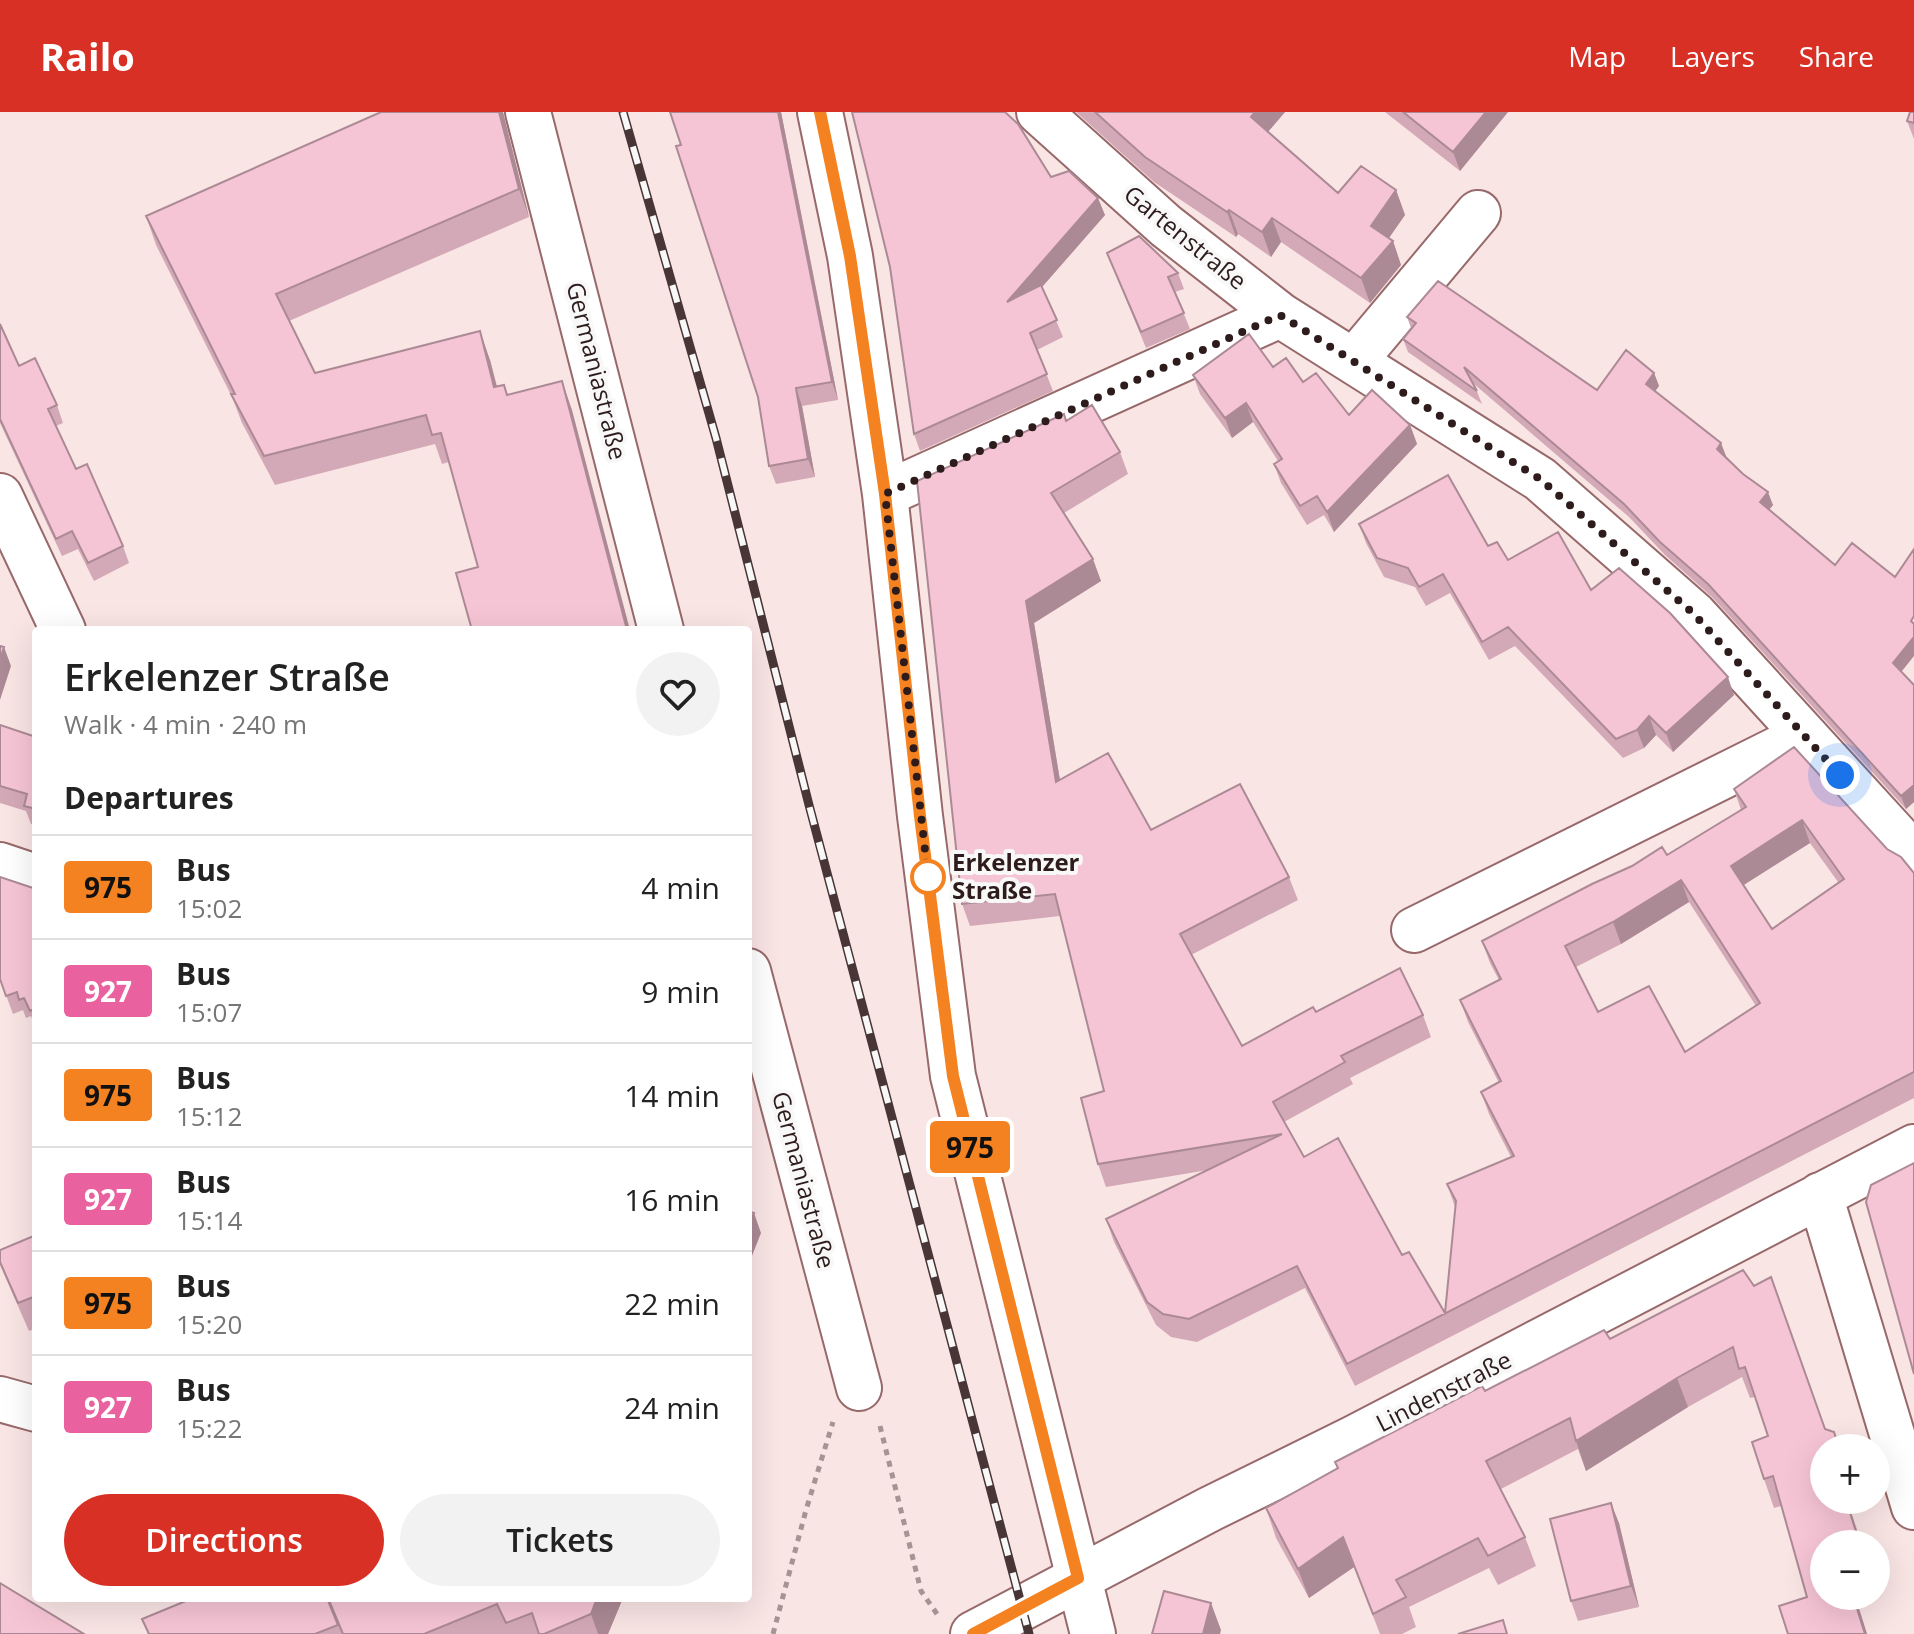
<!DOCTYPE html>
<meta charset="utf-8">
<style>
body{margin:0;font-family:"Open Sans",sans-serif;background:#f2f2f2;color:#222;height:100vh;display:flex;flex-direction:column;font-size:30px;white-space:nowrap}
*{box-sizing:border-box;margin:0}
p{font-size:26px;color:#767676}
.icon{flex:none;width:44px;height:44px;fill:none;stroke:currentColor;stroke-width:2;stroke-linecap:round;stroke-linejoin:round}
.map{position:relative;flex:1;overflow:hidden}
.side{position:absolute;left:32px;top:514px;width:720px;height:976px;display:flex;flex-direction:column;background:#fff;border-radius:8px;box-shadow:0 8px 32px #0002}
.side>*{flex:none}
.badge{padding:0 16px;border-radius:6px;font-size:28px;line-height:52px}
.fabs{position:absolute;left:1810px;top:1322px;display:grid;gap:16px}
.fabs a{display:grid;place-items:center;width:80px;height:80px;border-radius:50%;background:#fff;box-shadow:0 8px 32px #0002;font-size:40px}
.you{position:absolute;width:40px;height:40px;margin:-20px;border:6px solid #fff;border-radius:50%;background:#1a73e8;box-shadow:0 0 0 12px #1a73e833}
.map>.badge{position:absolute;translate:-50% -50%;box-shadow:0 0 0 4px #fff}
h2{padding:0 32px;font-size:30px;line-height:72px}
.round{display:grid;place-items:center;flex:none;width:84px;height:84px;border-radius:42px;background:#f2f2f2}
.head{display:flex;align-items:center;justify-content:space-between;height:136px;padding:0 32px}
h1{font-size:38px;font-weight:600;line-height:60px}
.cta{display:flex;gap:16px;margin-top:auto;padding:16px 32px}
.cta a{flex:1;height:92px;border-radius:48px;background:#d93025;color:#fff;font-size:32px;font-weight:600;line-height:92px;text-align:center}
.cta a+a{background:#f2f2f2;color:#222}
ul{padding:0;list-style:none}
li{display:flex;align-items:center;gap:24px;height:104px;padding:0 32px;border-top:2px solid #e0e0e0}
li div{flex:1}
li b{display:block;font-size:30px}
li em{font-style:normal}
li .badge{min-width:88px;font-weight:700;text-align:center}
header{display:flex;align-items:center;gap:48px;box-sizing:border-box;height:112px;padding:0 40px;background:#d93025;color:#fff}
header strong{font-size:38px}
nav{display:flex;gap:44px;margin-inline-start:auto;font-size:28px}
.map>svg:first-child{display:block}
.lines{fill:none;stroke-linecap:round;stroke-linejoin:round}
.minor-casing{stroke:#97696a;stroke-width:48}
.path{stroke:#a79393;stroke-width:5;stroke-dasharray:6 6;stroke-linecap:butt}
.minor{stroke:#fff;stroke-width:44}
.rail-casing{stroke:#483636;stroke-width:9}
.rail{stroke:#f8f8f8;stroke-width:6;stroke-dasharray:18;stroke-linecap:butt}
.wall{fill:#d4a9b7;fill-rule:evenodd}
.shaded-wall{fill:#ac8a95}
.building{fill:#f6c5d5;stroke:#ac8a95;stroke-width:2;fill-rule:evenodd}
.line-casing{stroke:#fff;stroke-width:18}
.line{stroke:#f58220;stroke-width:12}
.walk{stroke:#2e1c1c;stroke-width:8;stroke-dasharray:0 14.4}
.stop-dot{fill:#fff;stroke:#f58220;stroke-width:4}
.labels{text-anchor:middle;stroke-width:8;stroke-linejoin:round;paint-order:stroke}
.street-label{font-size:24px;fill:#2e1c1c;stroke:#f8f8f8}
.stop-label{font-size:24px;font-weight:bold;fill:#2e1c1c;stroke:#f8f8f8;text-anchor:start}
</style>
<header>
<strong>Railo</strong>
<nav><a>Map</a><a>Layers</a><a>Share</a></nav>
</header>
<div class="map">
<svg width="1914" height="1522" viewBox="0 0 1914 1522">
<rect width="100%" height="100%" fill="#fae5e5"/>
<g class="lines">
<!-- minor casing -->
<g class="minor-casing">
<path id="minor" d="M528,0L661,518
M820,0L850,144L885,382L920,704L953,964L1093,1522
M1039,0L1166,114L1280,203L1540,367L1694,502L1914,743
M1354,249L1478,101
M885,382L1280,203
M0,384L63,518
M0,753L36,765
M1414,818L1804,624
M748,859L859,1276
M1820,1083L1914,1395
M0,1287L36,1297
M973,1522L1210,1397L1354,1326L1914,1035"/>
</g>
<!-- path -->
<path class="path" d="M880,1314L921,1479L937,1502
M773,1522L806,1398L833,1310"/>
<!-- minor -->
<use href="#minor" class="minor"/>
<!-- rail casing -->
<g class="rail-casing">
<path id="rail" d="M623,0L716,326L809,693L1029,1522"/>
</g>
<!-- rail -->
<use href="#rail" class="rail"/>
</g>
<!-- wall -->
<path class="wall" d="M381,0H503L529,105L289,209L315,261L490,248L497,274L508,283L572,298L478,455L449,350L442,352L435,332L275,373L242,311L232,285L156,133L146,104Z
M670,0H781L838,288L802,294L815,365L776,372L769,354L758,285Z
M1076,0H1285L1268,20L1338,81L1396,78L1405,103L1388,126L1393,129L1401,153L1370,191L1281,130L1271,145L1238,122L1236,125L1154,70Z
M1385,0H1508L1460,59Z
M1914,0V27L1907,9Z
M1051,65L1105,103L1042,175L1063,225L1037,238L1053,279L920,339L914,322Z
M1107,141L1178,161L1184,177L1175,180L1190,217L1146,236Z
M1407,205L1597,278L1654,261L1659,274L1655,279L1726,344L1773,393L1769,397L1902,560L1914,573V690L1906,697L1712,485L1665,443L1629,405L1474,272L1482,292L1408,240L1403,227L1411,216Z
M0,212L19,254L57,293L63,311L56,314L76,357L123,434L129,451L94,469L78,437L62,444L0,311Z
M1273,255L1303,270L1349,303L1410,313L1417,332L1334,420L1324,403L1307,413L1281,371L1274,352L1278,349L1253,310L1232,326L1200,282L1193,263Z
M1066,309L1120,340L1128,362L1064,401L1101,469L1034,511L1060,668L1151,718L1289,765L1298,788L1191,843L1242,934L1316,900L1423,903L1431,925L1350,966L1353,972L1284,1010L1304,1045L1402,1143L1445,1201L1455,1095L1447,1072L1511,1045L1489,1002L1481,980L1499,971L1468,910L1460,888L1499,868L1490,851L1482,829L1667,743L1741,698L1734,677L1887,737L1914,761V986L1355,1274L1305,1176L1197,1230L1171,1225L1156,1213L1114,1130L1106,1107L1208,1058L1106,1075L1098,1052L1104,979L1060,804L970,814L962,792ZM1810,731L1838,770L1772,817L1743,773ZM1689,790L1756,894L1685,940L1598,900L1576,855L1621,832Z
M1359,412L1488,434L1508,448L1591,478L1734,583L1673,640L1656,623L1644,636L1623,646L1515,534L1489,548L1450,481L1426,494L1415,475L1384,465L1366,431Z
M0,613L36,625V714L31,712L26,699L0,691Z
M36,777V917L31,904L26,906L23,898L13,902L0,867Z
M36,1123V1216L29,1219L0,1153V1138Z
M1743,1158L1825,1317L1834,1320L1840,1336H1824L1847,1388L1862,1432H1824V1484H1855L1867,1522L1807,1485L1781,1394L1774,1396L1764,1367L1768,1324L1755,1285L1750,1286L1742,1265L1688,1295L1586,1359L1578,1337L1501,1377L1525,1425L1536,1454L1498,1473L1489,1456L1409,1495L1416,1515L1402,1522H1380L1354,1455L1309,1486L1276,1426L1266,1396L1337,1356L1335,1350L1485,1279L1610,1227Z
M1619,1411L1639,1495L1578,1509L1571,1489Z
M623,1486L608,1522H148L142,1507Z"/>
<!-- shaded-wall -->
<path class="shaded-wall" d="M499,0H503L529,105L519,77Z
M778,0H781L838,288L832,270Z
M1255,0H1285L1260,29L1251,5Z
M1486,0H1508L1460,59L1453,40Z
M1396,78L1405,103L1380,139L1371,114Z
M1098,86L1105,103L1014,207L1007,190Z
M1229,98L1238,122L1236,125L1227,100Z
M1272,106L1281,130L1271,145L1262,120Z
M1393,129L1401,153L1370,191L1361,166Z
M480,219L490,248L504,304L494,275Z
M1654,261L1659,274L1651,285L1646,272Z
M562,269L572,298L630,518H627Z
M796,276L802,294L815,365L808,347Z
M1246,291L1253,310L1232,326L1225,306Z
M1410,313L1417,332L1334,420L1327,400Z
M1721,331L1726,344L1722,350L1717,337Z
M1768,380L1773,393L1765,403L1760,390Z
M1093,447L1101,469L1034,511L1064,693L1056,670L1026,489Z
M1914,525V544L1898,564L1893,551Z
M4,535L11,554L0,588V548Z
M1728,565L1734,583L1673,640L1666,621Z
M1649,604L1656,623L1644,636L1637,618Z
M1914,673V690L1906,697L1901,684Z
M1802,708L1810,731L1739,776L1731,754Z
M1681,768L1689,790L1621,832L1613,810Z
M754,1101L761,1121L748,1154V1115Z
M1677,1266L1688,1295L1586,1359L1576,1329Z
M1611,1391L1619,1411L1639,1495L1631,1474Z
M1343,1425L1354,1455L1309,1486L1298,1457Z
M1853,1484H1855L1867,1522H1865Z
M597,1486H623L608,1522H598L591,1502Z
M1211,1491L1221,1518L1220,1522H1203Z"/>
<!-- building -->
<path class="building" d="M381,0H499L519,77L276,182L315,261L480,219L494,275L504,273L507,283L562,269L627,518H472L456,461L478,455L441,321L432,323L426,303L264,344L231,282H235L146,104Z
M670,0H778L832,270L796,276L808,347L769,354L758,285L676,34L681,33Z
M852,0H1005L1018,12L1051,65L1069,59L1098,86L1007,190L1041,173L1057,208L1030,221L1047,262L914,322L890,155Z
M1095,0H1255L1251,5L1338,81L1361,54L1396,78L1371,114L1393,129L1361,166L1272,106L1262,120L1229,98L1227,100L1145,45Z
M1403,0H1486L1453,40Z
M1910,0H1914V11L1907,9Z
M1139,124L1178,161L1168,165L1184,201L1141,220L1107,141Z
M1438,169L1597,278L1626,238L1654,261L1646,272L1721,331L1717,337L1743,362L1768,380L1760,390L1835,453L1852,431L1895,465L1914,437V504L1911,509L1914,512V525L1893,551L1914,573V673L1901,684L1708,472L1660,430L1624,392L1464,255L1477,279L1403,227L1416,211L1407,205Z
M0,212L19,254L35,246L57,293L48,297L76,357L87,352L123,434L88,451L72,419L56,427L0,307Z
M1249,222L1273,255L1286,246L1303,270L1316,261L1349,303L1372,278L1410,313L1327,400L1317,384L1300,394L1274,352L1282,347L1246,291L1225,306L1193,263Z
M1092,293L1120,340L1051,381L1093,447L1026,489L1056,670L1108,641L1151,718L1240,672L1289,765L1180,822L1242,934L1313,895L1316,900L1400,856L1423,903L1341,944L1345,950L1273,990L1304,1045L1338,1026L1402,1143L1409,1140L1445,1201L1456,1089L1447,1072L1514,1044L1481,980L1501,969L1460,888L1501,867L1482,829L1592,772L1632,754L1662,735L1667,743L1746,695L1734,677L1794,635L1887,737L1901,745L1914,761V960L1347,1252L1297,1154L1189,1207L1163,1202L1147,1190L1106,1107L1282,1022L1098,1052L1081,986L1104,979L1055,782L962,792L917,369L1064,302L1066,309ZM1802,708L1844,767L1772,817L1731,754ZM1681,768L1760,891L1685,940L1649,874L1598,900L1565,834L1613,810Z
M1448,363L1488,434L1497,430L1508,448L1558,420L1591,478L1619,456L1670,501L1728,565L1666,621L1649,604L1637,618L1616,627L1508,515L1482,530L1443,462L1419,475L1408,456L1377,446L1359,412Z
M0,534L4,535L0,548Z
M0,613L36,625V697L24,694L27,682L0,674Z
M0,765L36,777V896L30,899L24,886L19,888L17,880L6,884L0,867Z
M1914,1051V1262L1866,1090L1871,1073Z
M748,1099L754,1101L748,1115Z
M36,1123V1184L18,1191L0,1150V1138Z
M1743,1158L1754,1174L1771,1165L1825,1317L1834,1320L1839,1336H1824V1388H1846L1860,1432H1824V1484H1853L1865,1522H1788L1779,1494L1807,1485L1773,1364L1764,1367L1752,1330L1768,1324L1745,1255L1739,1257L1733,1235L1677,1266L1576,1329L1570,1306L1486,1349L1525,1425L1488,1444L1478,1426L1396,1468L1406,1485L1373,1502L1343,1425L1298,1457L1266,1396L1338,1356L1335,1350L1482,1274L1485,1279L1604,1218L1610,1227Z
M1611,1391L1631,1474L1571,1489L1550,1407Z
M0,1471L84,1522H0Z
M1164,1479L1211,1491L1203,1522H1152Z
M193,1486H327L338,1513L315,1522H149L142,1507Z
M328,1486H597L591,1502L544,1522H539L532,1501L506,1511L497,1492L424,1522H343Z
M1503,1508L1507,1522H1458Z"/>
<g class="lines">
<!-- line casing -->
<g class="line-casing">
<path id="line" d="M820,0L850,144L885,382L920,704L953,964L1078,1466L973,1522"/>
</g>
<!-- line -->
<use href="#line" class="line"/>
<!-- walk -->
<path class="walk" d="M928,765L885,382L1280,203L1540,367L1694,502L1840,663"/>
</g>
<!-- markers -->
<circle class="stop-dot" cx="928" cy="765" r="16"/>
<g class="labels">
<!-- street labels -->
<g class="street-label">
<text transform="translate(1185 126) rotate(39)" y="8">Gartenstraße</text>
<text transform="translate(596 259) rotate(76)" y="8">Germaniastraße</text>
<text transform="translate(803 1068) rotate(75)" y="8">Germaniastraße</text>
<text transform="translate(1444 1280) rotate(-27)" y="8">Lindenstraße</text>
</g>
<!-- stop labels -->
<g class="stop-label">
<text x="952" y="759">Erkelenzer<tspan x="952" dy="28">Straße</tspan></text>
</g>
</g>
</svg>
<div class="fabs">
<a>+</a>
<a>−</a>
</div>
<div class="you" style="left:1840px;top:663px"></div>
<b class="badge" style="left:970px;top:1035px;background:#f58220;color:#111">975</b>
<section class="side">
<div class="head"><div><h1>Erkelenzer Straße</h1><p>Walk · 4 min · 240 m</p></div><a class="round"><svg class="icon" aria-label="heart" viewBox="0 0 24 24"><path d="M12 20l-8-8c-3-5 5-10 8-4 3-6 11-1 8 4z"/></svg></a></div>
<h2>Departures</h2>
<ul>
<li><span class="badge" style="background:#f58220;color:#111">975</span><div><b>Bus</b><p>15:02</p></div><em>4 min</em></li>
<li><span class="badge" style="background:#e9619e;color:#fff">927</span><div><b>Bus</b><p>15:07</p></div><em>9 min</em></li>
<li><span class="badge" style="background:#f58220;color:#111">975</span><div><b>Bus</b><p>15:12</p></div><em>14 min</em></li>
<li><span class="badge" style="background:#e9619e;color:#fff">927</span><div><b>Bus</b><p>15:14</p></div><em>16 min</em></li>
<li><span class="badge" style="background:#f58220;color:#111">975</span><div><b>Bus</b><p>15:20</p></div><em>22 min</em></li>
<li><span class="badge" style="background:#e9619e;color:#fff">927</span><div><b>Bus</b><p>15:22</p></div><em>24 min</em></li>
</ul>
<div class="cta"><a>Directions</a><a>Tickets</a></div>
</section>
</div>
